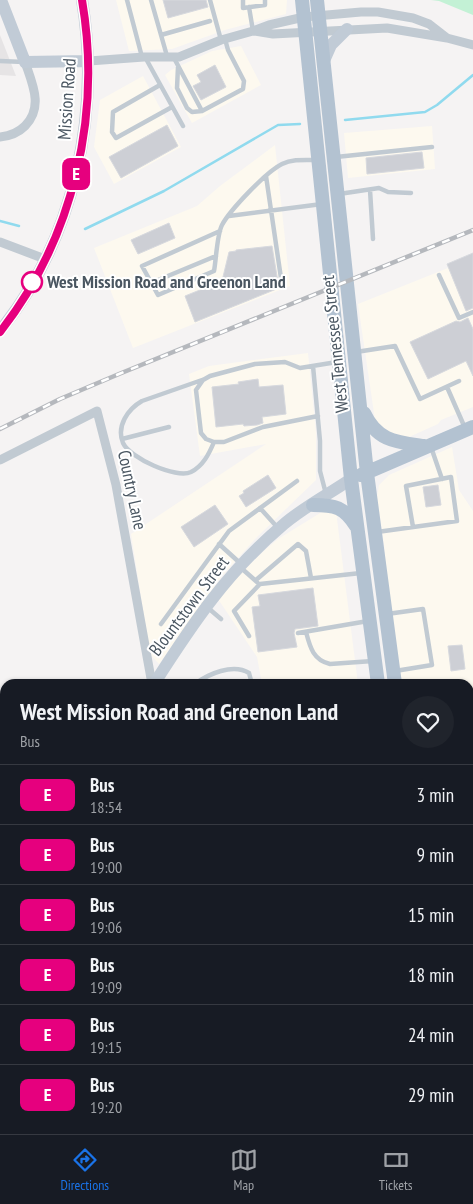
<!DOCTYPE html>
<style>
body{margin:0;font-family:"PT Sans Narrow",sans-serif;background:#20242c;color:#f1f3f6;height:100vh;display:flex;flex-direction:column;font-size:19px;white-space:nowrap}
*{box-sizing:border-box;margin:0}
p{font-size:16px;color:#9ea1a6}
.icon{flex:none;width:28px;height:28px;fill:none;stroke:currentColor;stroke-width:2;stroke-linecap:round;stroke-linejoin:round}
.map{position:relative;flex:1;overflow:hidden}
.side{position:absolute;left:0px;top:679px;width:474px;height:456px;display:flex;flex-direction:column;background:#171b24;border-radius:15px 15px 0 0;box-shadow:0 1px 4px #0004}
.side>*{flex:none}
.badge{padding:0 10px;border-radius:8px;font-size:18px;line-height:32px}
.map>.badge{position:absolute;translate:-50% -50%;box-shadow:0 0 0 2px #fff}
.round{display:grid;place-items:center;flex:none;width:52px;height:52px;border-radius:26px;background:#20242c}
.overview{display:flex;align-items:center;justify-content:space-between;height:85px;padding:0 20px}
h1{font-size:24px;font-weight:700;line-height:38px}
ul{padding:0;list-style:none}
li{display:flex;align-items:center;gap:15px;height:60px;padding:0 20px;border-top:1px solid #363941}
li div{flex:1}
li b{display:block;font-size:19px}
li em{font-style:normal}
li .badge{min-width:55px;font-weight:700;text-align:center}
.tab-bar{display:flex;justify-content:space-around;align-items:center;height:70px;border-top:1px solid #363941;background:#171b24;font-size:14px;color:#9ea1a6}
.tab-bar a{display:grid;justify-items:center;gap:2px}
.tab-bar .selected{color:#1a73e8}
.map>svg:first-child{display:block}
.commercial{fill:#fdf9ef}
.education{fill:#e6e4e5}
.green{fill:#c3f1d5}
.lines{fill:none;stroke-linecap:round;stroke-linejoin:round}
.stream{stroke:#90daee;stroke-width:2.5}
.building{fill:#cdcfd5;stroke:#d7d9de}
.lane{stroke:#c1cad2;stroke-width:4.5}
.street{stroke:#c1cad2;stroke-width:9}
.secondary{stroke:#c1cbd6;stroke-width:12}
.primary{stroke:#b3c2d1;stroke-width:14}
.rail-casing{stroke:#b5b8bd;stroke-width:4.5}
.rail{stroke:#fff;stroke-width:2.5;stroke-dasharray:8;stroke-linecap:butt}
.line-casing{stroke:#fff;stroke-width:11}
.line{stroke:#e6007e;stroke-width:8}
.stop-dot{fill:#fff;stroke:#e6007e;stroke-width:2.5}
.labels{text-anchor:middle;stroke-width:4;stroke-linejoin:round;paint-order:stroke}
.street-label{font-size:18px;fill:#4a5661;stroke:#fff}
.stop-label{font-size:18px;font-weight:bold;fill:#4a5661;stroke:#fff;text-anchor:start}
</style>
<div class="map">
<svg width="473" height="1134" viewBox="0 0 473 1134">
<rect width="100%" height="100%" fill="#f5f3f3"/>
<!-- commercial -->
<path class="commercial" d="M116,0H287L286,14L225,30L172,49L129,51Z
M241,46L261,85L192,123L165,75L171,70L212,51Z
M143,76L181,147L114,184L94,147L100,100Z
M432,126L435,169L348,178L344,133Z
M275,145L290,286L133,348L94,248L197,206L220,186Z
M473,258V407L441,420L438,424L409,437H400L390,434L375,420L358,304Z
M308,353L316,433V480L256,538L221,577L159,664L150,654L131,534L266,444L200,456L189,374L209,366Z
M452,447L459,490L473,511V1134H467L466,1130H469V684H402L388,594L384,544L377,497L379,485L389,475Z
M325,510L338,513L337,519L358,684H262L257,657L218,599L238,576L265,550L278,539Z"/>
<!-- education -->
<path class="education" d="M0,35L16,76L0,75Z"/>
<!-- green -->
<path class="green" d="M431,0H473V15L439,1Z"/>
<g class="lines">
<!-- stream -->
<path class="stream" d="M345,120L425,112L437,105L473,75
M0,221L19,226
M85,229L164,191L278,125L300,124"/>
</g>
<!-- building -->
<path class="building" d="M163,0H206L208,7L168,18Z
M215,65L226,87L201,100L193,86L201,82L197,75Z
M167,125L178,146L121,178L109,157Z
M422,152L424,168L367,174L366,158Z
M169,223L175,238L138,254L131,240Z
M272,246L279,288L195,322L185,296L222,281L229,252L236,251V250Z
M473,253V308L466,311L447,264Z
M468,318L473,329V376L466,361L428,379L410,342L456,321L460,322Z
M258,379L259,387L283,385L286,414L262,417L263,423L257,425L244,426L243,424L216,427L212,387L239,384L238,382Z
M268,475L276,488L246,507L239,496L244,493L243,491Z
M438,485L441,505L426,507L423,487Z
M215,505L228,524L194,547L181,527Z
M313,588L318,626L295,629L294,633L297,647L258,652L252,607L260,606L258,595Z
M462,645L465,669L451,671L448,646Z"/>
<g class="lines">
<!-- lane -->
<path class="lane" d="M127,0L142,57
M151,0L167,56
M210,0L221,40
M243,0V8L265,5V0
M249,7L253,31
M161,35L210,21
M145,57L183,126
M174,58L202,111
M0,61L24,62
M178,67L177,88L187,108L192,112L202,111L243,89L244,81L228,50L225,39
M160,85L113,112L112,132L116,138L172,107
M336,157L432,147
M266,176L282,285
M370,190L373,239
M339,194L379,188L388,192L411,193
M229,216L322,204
M220,231L142,266L158,295L214,271C216,261 217,234 222,225C230,210 266,172 282,164C292,159 304,160 316,160
M439,275L459,318L473,312
M151,283L216,256
M356,352L395,346L420,399L459,381
M313,366L320,441V471L326,494
M202,380L142,401C128,409 116,426 123,443C130,458 176,479 191,472C203,466 209,454 214,442
M447,387L465,428
M318,416L263,427L224,442H214L206,439L201,433L196,390L203,380L210,376L255,364L285,362L300,368L337,362
M122,439L169,427
M431,447L442,479
M260,508L278,528
M377,532L457,521L451,477L406,486L413,527
M219,544L240,563
M240,567L257,582
M256,580L298,544L306,551L311,578
M207,607L221,619
M387,614L423,609L432,665L395,671
M161,624L229,531L297,481
M306,632C310,647 313,660 330,664L373,661
M298,633L368,621
M249,636L234,611L260,584L361,573
M195,684C208,674 233,663 249,673L252,684
M469,702L473,701
M469,766L473,765
M469,801H473
M469,883L473,882
M469,963L472,962L473,967
M469,1060L473,1059"/>
<!-- street -->
<path class="street" d="M254,31L273,34L387,28L447,38L473,45
M89,61L144,57H179L221,40L253,31L269,25L304,17L361,12H378L413,18L429,24L447,38
M0,137C10,136 18,133 25,126C44,107 32,83 25,62
M0,242L45,259
M0,460L97,411L116,485L152,684
M0,1054L5,1060
M55,1130L58,1134
M354,1134L360,1130
M374,1134L380,1130"/>
<!-- secondary -->
<path class="secondary" d="M1,0L25,62L89,61
M323,63L331,45L347,29
M0,331C74,239 101,115 82,0
M154,684C193,623 227,572 284,524C304,507 329,494 351,479
M0,910L5,904"/>
<!-- primary -->
<path class="primary" d="M302,0L351,479L378,684
M317,0L367,473L395,684
M364,413C377,441 396,442 424,446
M361,475L473,427
M313,505C335,505 344,507 356,526
M444,1130L445,1134
M460,1130V1134"/>
<!-- rail casing -->
<g class="rail-casing">
<path id="rail" d="M0,429L60,399L119,374L473,230"/>
</g>
<!-- rail -->
<use href="#rail" class="rail"/>
</g>
<g class="lines">
<!-- line casing -->
<g class="line-casing">
<path id="line" d="M0,332C73,239 102,116 82,0"/>
</g>
<!-- line -->
<use href="#line" class="line"/>
</g>
<!-- markers -->
<circle class="stop-dot" cx="32" cy="282" r="10"/>
<g class="labels">
<!-- street labels -->
<g class="street-label">
<text transform="translate(67 99) rotate(-86)" y="6">Mission Road</text>
<text transform="translate(335 344) rotate(-96)" y="6">West Tennessee Street</text>
<text transform="translate(132 490) rotate(78)" y="6">Country Lane</text>
<text transform="translate(189 606) rotate(-53)" y="6">Blountstown Street</text>
</g>
<!-- stop labels -->
<g class="stop-label">
<text x="47" y="288">West Mission Road and Greenon Land</text>
</g>
</g>
</svg>
<b class="badge" style="left:76px;top:174px;background:#e6007e;color:#fff">E</b>
<section class="side">
<div class="overview"><div><h1>West Mission Road and Greenon Land</h1><p>Bus</p></div><a class="round"><svg class="icon" aria-label="heart" viewBox="0 0 24 24"><path d="M12 20l-8-8c-3-5 5-10 8-4 3-6 11-1 8 4z"/></svg></a></div>
<ul>
<li><span class="badge" style="background:#e6007e;color:#fff">E</span><div><b>Bus</b><p>18:54</p></div><em>3 min</em></li>
<li><span class="badge" style="background:#e6007e;color:#fff">E</span><div><b>Bus</b><p>19:00</p></div><em>9 min</em></li>
<li><span class="badge" style="background:#e6007e;color:#fff">E</span><div><b>Bus</b><p>19:06</p></div><em>15 min</em></li>
<li><span class="badge" style="background:#e6007e;color:#fff">E</span><div><b>Bus</b><p>19:09</p></div><em>18 min</em></li>
<li><span class="badge" style="background:#e6007e;color:#fff">E</span><div><b>Bus</b><p>19:15</p></div><em>24 min</em></li>
<li><span class="badge" style="background:#e6007e;color:#fff">E</span><div><b>Bus</b><p>19:20</p></div><em>29 min</em></li>
</ul>
</section>
</div>
<nav class="tab-bar">
<a class="selected"><svg class="icon" aria-label="directions" viewBox="0 0 24 24"><path d="M12 3l9 9-9 9-9-9zM9 14v-3h6M13 9l2 2-2 2"/></svg>Directions</a>
<a><svg class="icon" aria-label="map" viewBox="0 0 24 24"><path d="M3 6l6-2 6 2 6-2v14l-6 2-6-2-6 2zM9 4v14M15 6v14"/></svg>Map</a>
<a><svg class="icon" aria-label="tickets" viewBox="0 0 24 24"><path d="M3 7h18v10H3zM15 7v10"/></svg>Tickets</a>
</nav>
